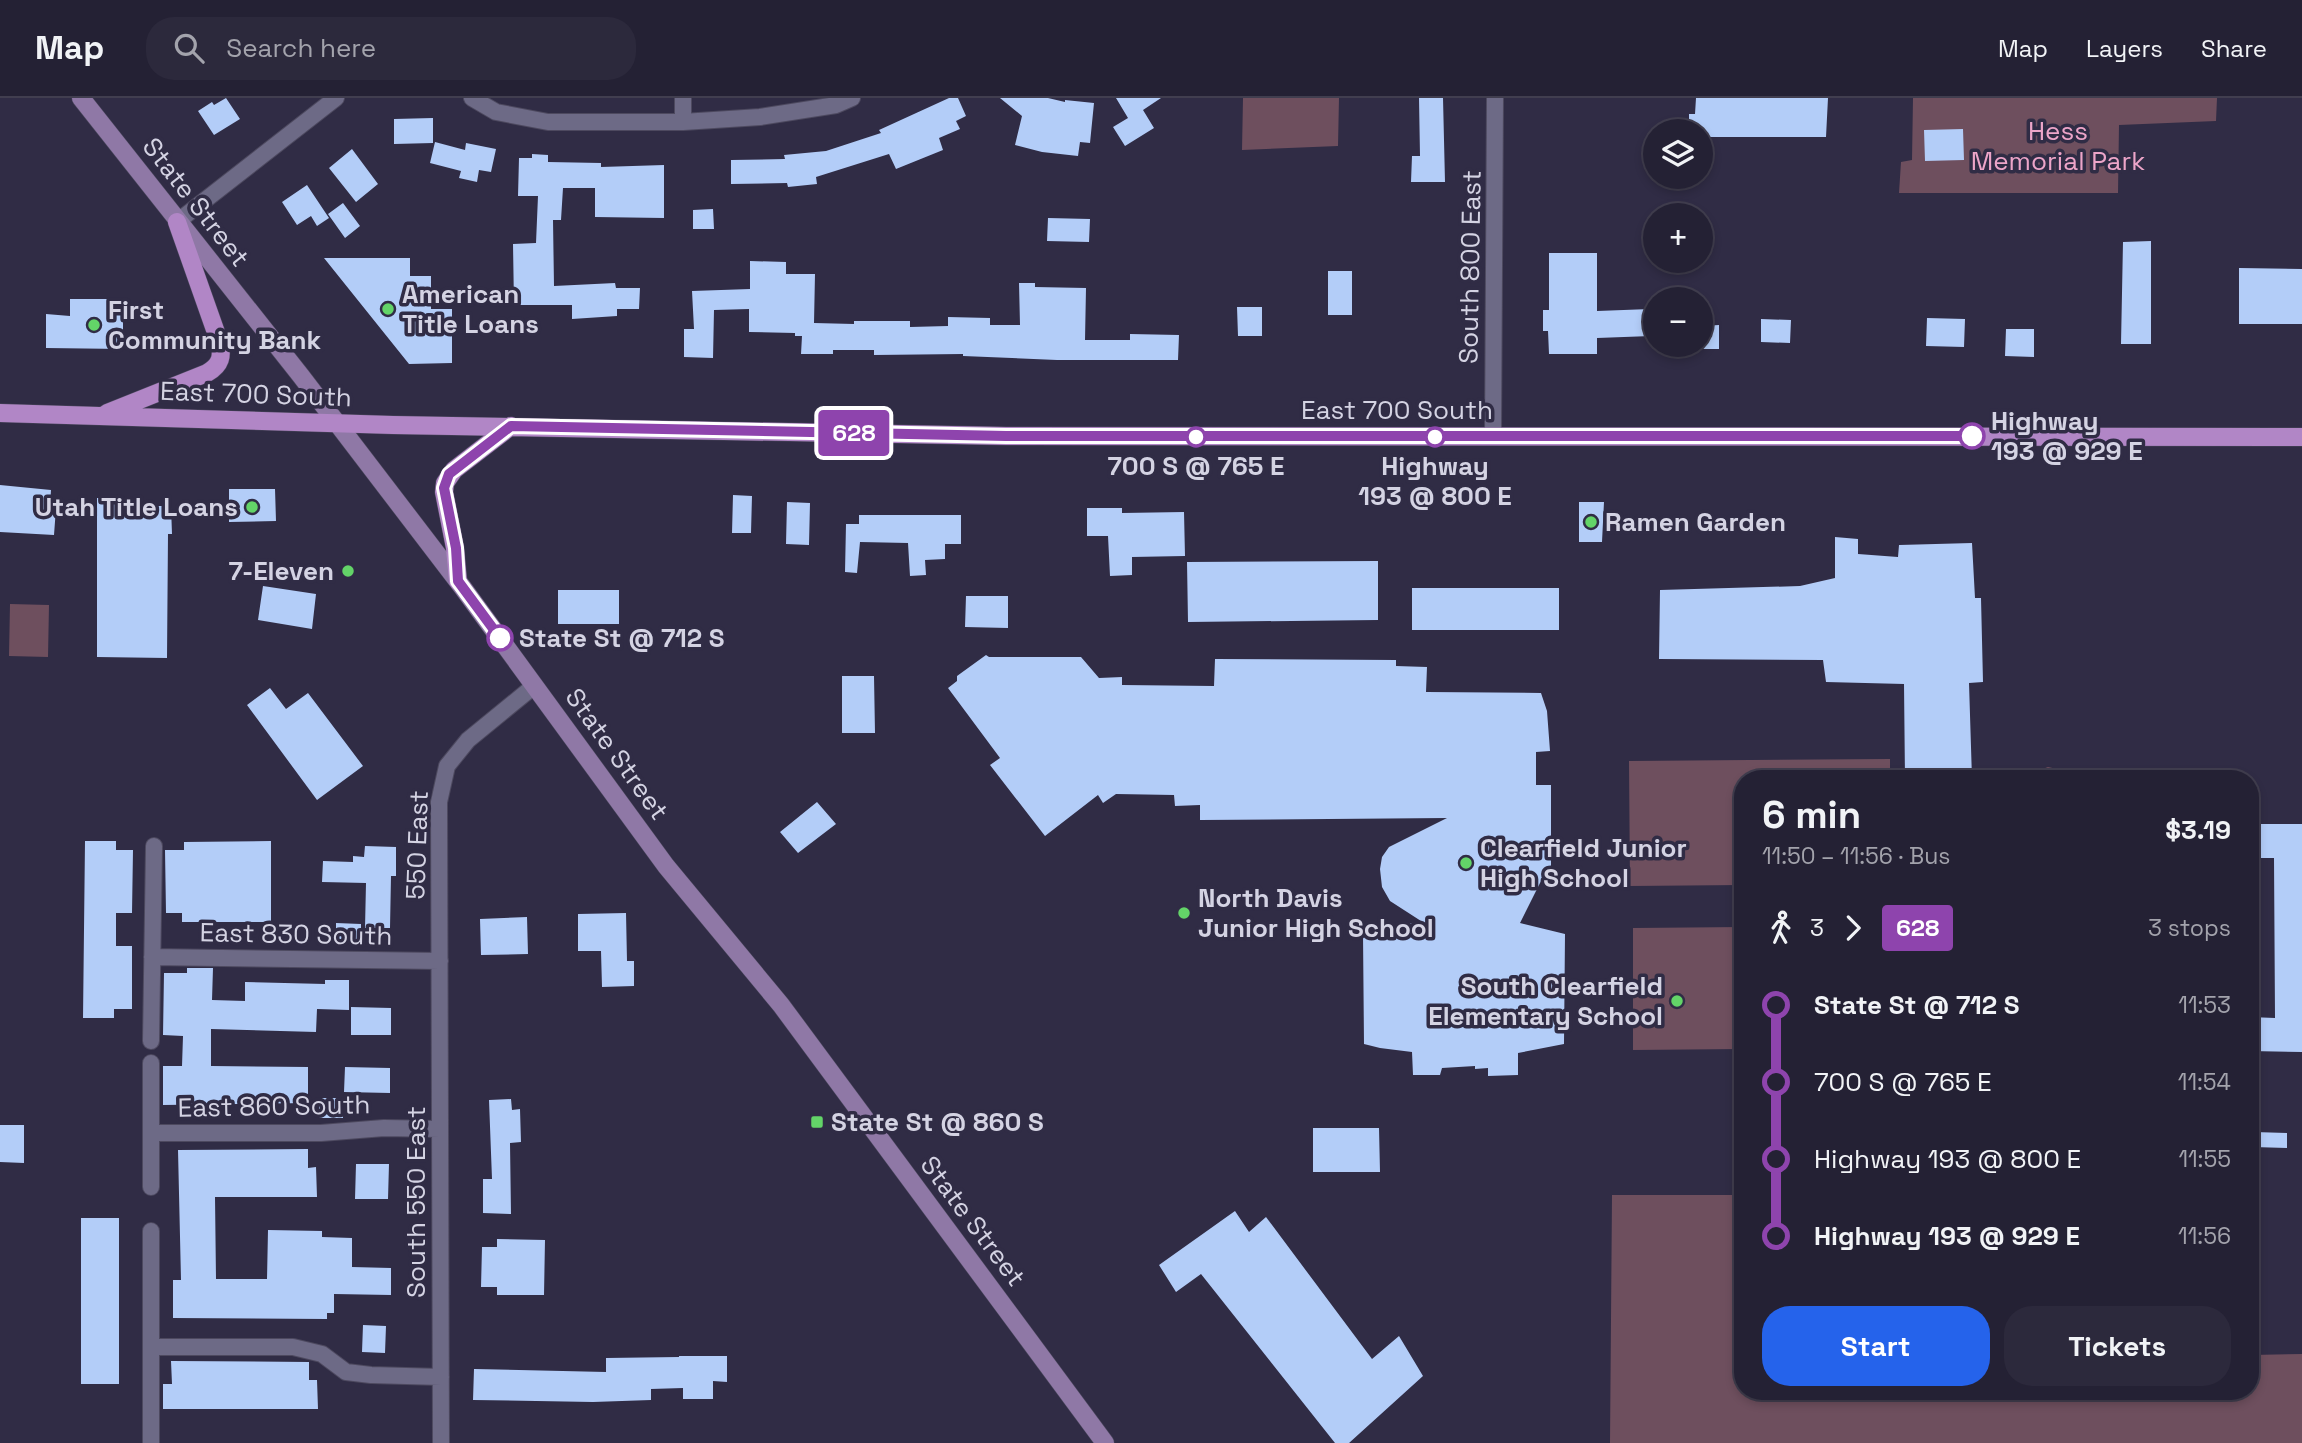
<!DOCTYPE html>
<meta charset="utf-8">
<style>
body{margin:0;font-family:"Space Grotesk",sans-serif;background:#2c293c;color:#f1f3f6;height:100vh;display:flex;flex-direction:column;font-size:26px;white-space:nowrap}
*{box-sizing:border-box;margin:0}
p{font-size:23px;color:#a3a3ac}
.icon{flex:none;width:38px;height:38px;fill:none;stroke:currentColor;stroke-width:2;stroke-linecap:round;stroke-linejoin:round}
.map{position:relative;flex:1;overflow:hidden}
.drawer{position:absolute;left:1734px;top:672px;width:525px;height:630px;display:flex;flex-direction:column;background:#242134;border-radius:28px;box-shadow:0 4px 10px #0003,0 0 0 2px #413e4f}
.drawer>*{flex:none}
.badge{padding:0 14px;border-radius:5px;font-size:24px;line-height:46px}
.tools{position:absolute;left:1643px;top:21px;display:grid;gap:14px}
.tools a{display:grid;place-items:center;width:70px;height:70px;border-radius:50%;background:#242134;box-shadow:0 4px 10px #0003,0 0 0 2px #413e4f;font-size:35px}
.map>.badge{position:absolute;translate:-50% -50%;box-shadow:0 0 0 4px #fff}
.legs{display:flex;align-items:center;gap:10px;height:77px;padding:0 28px;font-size:23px}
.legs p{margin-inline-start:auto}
.summary{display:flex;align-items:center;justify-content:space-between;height:119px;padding:0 28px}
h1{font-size:38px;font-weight:700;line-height:52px}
.primary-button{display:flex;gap:14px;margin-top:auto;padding:14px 28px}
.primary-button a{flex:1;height:80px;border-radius:28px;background:#2563eb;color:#fff;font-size:28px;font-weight:700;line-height:80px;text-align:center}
.primary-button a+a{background:#2c293c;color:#f1f3f6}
ul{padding:0 28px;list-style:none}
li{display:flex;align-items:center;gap:24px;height:77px;font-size:26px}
li i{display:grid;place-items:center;width:10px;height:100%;margin:0 9px;background:currentColor}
li i::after{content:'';width:18px;height:18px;margin:-9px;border:5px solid;border-radius:50%;background:#242134}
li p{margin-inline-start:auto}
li:first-child i{background:linear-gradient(#0000 50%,currentColor 0)}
li:last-child i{background:linear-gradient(currentColor 50%,#0000 0)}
header{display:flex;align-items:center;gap:42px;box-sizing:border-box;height:98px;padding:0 35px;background:#242134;border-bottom:2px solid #413e4f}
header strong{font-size:33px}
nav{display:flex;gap:38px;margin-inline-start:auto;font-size:24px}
.search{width:490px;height:63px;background:#2c293c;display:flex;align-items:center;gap:18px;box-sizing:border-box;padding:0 24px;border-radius:28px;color:#a3a3ac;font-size:26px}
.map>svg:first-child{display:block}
.park{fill:#6e4f5e}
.building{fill:#b3cdf8}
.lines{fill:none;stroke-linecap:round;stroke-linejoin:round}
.minor-casing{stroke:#4d495f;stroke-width:18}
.secondary-casing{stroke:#4d495f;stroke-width:19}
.primary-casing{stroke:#4d495f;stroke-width:19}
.minor{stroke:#6d6a86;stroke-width:16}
.secondary{stroke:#8f78a6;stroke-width:18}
.primary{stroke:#b186c6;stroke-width:18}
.line-1-casing{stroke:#fff;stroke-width:16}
.line-1{stroke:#8e44ad;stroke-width:10}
.poi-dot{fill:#63d468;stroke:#302c45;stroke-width:2.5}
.stop-1-dot{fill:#fff;stroke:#8e44ad;stroke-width:3.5}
.labels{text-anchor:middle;stroke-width:7;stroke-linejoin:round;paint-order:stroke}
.park-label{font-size:26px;fill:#eda5c9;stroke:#302c45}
.street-label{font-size:26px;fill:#d4d3e3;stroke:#302c45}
.poi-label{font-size:26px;font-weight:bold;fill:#d4d3e3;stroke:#302c45;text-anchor:start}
.stop-label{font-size:26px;font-weight:bold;fill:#d4d3e3;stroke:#302c45;text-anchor:start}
</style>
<header>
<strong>Map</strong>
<div class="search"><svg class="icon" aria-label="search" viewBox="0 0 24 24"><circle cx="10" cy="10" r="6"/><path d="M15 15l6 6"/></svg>Search here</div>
<nav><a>Map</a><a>Layers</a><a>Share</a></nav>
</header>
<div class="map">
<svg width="2302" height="1345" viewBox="0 0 2302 1345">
<rect width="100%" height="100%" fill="#302c45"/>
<!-- park -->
<path class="park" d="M1243,0H1339L1338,48L1242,52Z
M1913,0H2217L2216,23L2119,27L2118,95H1899L1901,64L1912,62Z
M10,506L49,507L48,559L9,558Z
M1890,661V681H1743V787L1630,788L1629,663Z
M2048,669L2066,673L2076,681H2026L2032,675Z
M1743,829V951L1633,952V830Z
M1612,1097H1743V1293H2250L2251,1257L2302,1256V1345H1610Z"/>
<!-- building -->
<path class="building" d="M226,0L240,21L214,37L198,13L212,4L214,7Z
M949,0H958L966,18L956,23L960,31L939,40L943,52L896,71L889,56L816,79L817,86L788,89L787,85L731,86V62L785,61L784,57L826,53L881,35L879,32Z
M1000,0H1048L1065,4V2L1094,5L1090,45L1080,44L1078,58L1042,54L1015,47L1022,18Z
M1116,0H1161L1143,12L1154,30L1125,48L1113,29L1128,20Z
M1419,0H1443L1445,84H1411L1412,58H1420Z
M1696,0H1828L1826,39H1701V33H1689V16H1695Z
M433,20V45L394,46V21Z
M1963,31L1964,62L1925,63L1924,32Z
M435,44L465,52L466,45L496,51L491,74L479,72L477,84L459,80L461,73L430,65Z
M352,51L378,86L356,104L329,70Z
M532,56L548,57V64L601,65V69L664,67V120L595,119V90H563L561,122H553L554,188L615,185L616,190H640L639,211H617V218L572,221V207H514L513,146L536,145L538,98H518L519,60H532Z
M307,87L329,120L317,128L311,118L297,127L282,104Z
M343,105L360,128L345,140L328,116Z
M713,111L714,131H693V112Z
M1048,120L1090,121L1089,144L1047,143Z
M2151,143V246H2121L2123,144Z
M1549,155H1597V213L1650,211L1651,238L1597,240V256H1549L1548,233H1543V212H1549Z
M324,160H410V178H431V211H452V265L409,266Z
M750,163L786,164V176H815L814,225L854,226V223H910V229L948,228V219L990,220V227H1020L1019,185H1035V189L1086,190L1085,242H1130V236L1179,237L1178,262H1057L963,258V256L874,257V252H833V256H801L802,238H795V235L749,234V211L714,212L713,260L684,259V231H694L692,193L750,191Z
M2239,170L2302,171V226H2239Z
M1328,173H1352V217H1328Z
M70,201H123V251L46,250V216L70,218Z
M1237,209H1262V238H1238Z
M1927,220L1965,221L1964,249L1926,248Z
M1761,221L1791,222L1790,245L1761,244Z
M1719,227V251H1701V228Z
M2006,231H2034V259L2005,258Z
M0,387L51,392L50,410H56L54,437L0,434Z
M229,391H275L276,423L229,424Z
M733,397L752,398L751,435H732Z
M97,400H125V408H171L172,436H168L167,560L97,559Z
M787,404L810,405L809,447L786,446Z
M1579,404H1604L1602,444H1579Z
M1087,410H1122V415L1184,414L1185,458L1132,459V477L1110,478L1108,438H1087Z
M859,417H961V446H945V461L925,462L926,477L910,478L908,445L860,444L857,475L845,474L846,426H859Z
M1835,439L1858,441V456L1898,459L1899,447L1972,445L1975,500H1981L1983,584L1969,585L1972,681H1905L1904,586L1826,584L1823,562L1659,561L1660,492L1800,488L1835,480Z
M1378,463V522L1188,524L1187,464Z
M263,488L316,496L312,531L258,522Z
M1412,490H1559V532H1412Z
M558,492H619V526H558Z
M966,498H1008V530L965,529Z
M986,557L989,559H1081L1099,580L1122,579V587L1214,588L1215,561L1396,562V568L1427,569L1426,594L1541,595L1547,613L1550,653L1536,654V687H1551V783H1541L1520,825L1565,836L1564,946L1518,955V977L1488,978V970L1475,971V968L1442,970L1440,977H1413L1412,954L1380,950L1364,946L1363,836L1421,823L1390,803L1382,789L1380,771L1382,759L1389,749L1447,720L1200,722V707L1175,708L1174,697L1116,696L1103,705L1098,697L1045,738L990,667L1000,660L948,590L957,583V578Z
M842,578H874L875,635H842Z
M270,590L286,611L308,595L363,668L317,702L247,607Z
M817,704L836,726L798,755L780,734Z
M2250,726H2302V954L2250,953V919L2275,920L2274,760H2250Z
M85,743H116V752H133L132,815H116V848H132V911H114V920H83Z
M271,743V824H182V815H166L165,752H184V744Z
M365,748L396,749V778H391L390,830H365L366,785L322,784L323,763L353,764V758L364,759Z
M626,815L627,863H634V888L602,889L601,853H578V816Z
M527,819L528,856L481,857L480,821Z
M336,825L361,826V841H336Z
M187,870H213L212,902L245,903V884L325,886V882H349V912L317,911L316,934L211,931V968L308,969V1005L163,1007V968H182L183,938L163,937L164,875H187Z
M351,909L391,910V937H351Z
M345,969L390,970V995L344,994Z
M319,1000H342L343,1020H319Z
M511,1001L512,1012L520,1011L521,1044L510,1045L511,1116L483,1115V1081H492L489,1002Z
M0,1027H24V1065L0,1064Z
M1313,1030H1379L1380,1074H1313Z
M2254,1034L2287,1035V1050L2253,1049Z
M308,1051V1070L316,1069L317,1099H215L216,1181H267L268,1132L322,1133V1139L352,1140V1169L391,1170V1197L334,1196V1215H327V1221L173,1220V1182H181L178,1052Z
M356,1066H389L388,1101H355Z
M1235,1113L1249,1134L1266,1119L1372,1261L1399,1238L1423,1278L1349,1345H1335L1201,1176L1176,1194L1159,1167Z
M81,1120H119V1286H81Z
M497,1141L545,1142L544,1197H497V1189H481L482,1149H497Z
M363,1227L386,1228L385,1255L362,1254Z
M679,1258H727V1284L713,1283V1301H683V1290L651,1291V1302L593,1304L473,1302L474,1271L606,1274V1260L679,1259Z
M171,1263L309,1264V1282H317L318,1311H163V1286H172Z"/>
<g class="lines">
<!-- minor casing -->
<g class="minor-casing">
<path id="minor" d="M472,0L496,14L548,24H683L760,19L836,7L852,0
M683,0V24
M177,124L336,0
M1493,338L1495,0
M152,859L440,863
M151,943L154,748
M151,965V1089
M151,1035H321L384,1030L440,1031
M151,1249H293L322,1256L346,1274L371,1277L441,1279
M151,1345V1133
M441,1345L439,704L447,668L468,642L534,588"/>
</g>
<!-- secondary casing -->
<g class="secondary-casing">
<path id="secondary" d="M81,0L301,278L463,490L666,768L781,907L1105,1345"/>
</g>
<!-- primary casing -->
<g class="primary-casing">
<path id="primary" d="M0,315L393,327L1006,338L2302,339
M107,315L207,275C221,267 223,258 219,243L177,124
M458,483L455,450L444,394L445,385L454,372L511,328"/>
</g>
<!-- minor -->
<use href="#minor" class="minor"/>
<!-- secondary -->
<use href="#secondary" class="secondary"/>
<!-- primary -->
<use href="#primary" class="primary"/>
</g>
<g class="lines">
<!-- line-1 casing -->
<g class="line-1-casing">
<path id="line-1" d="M500,540L458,483L456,450L444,390L449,376L511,328L1006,338H1972"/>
</g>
<!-- line-1 -->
<use href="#line-1" class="line-1"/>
</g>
<!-- markers -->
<g class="poi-dot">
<circle cx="388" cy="211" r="7"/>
<circle cx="94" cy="227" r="7"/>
<circle cx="252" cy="409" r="7"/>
<circle cx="1591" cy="424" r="7"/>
<circle cx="348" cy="473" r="7"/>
<circle cx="1466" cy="765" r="7"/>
<circle cx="1184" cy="815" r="7"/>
<circle cx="1677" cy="903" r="7"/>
<rect x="810" y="1017" width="14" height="14" rx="3.5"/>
</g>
<g class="stop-1-dot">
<circle cx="1972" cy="338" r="12"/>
<circle cx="1196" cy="339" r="9"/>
<circle cx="1435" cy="339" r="9"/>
<circle cx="500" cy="540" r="12"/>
</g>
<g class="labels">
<!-- park labels -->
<g class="park-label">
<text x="2058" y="42">Hess<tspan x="2058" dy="30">Memorial Park</tspan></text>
</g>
<!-- street labels -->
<g class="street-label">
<text transform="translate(196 104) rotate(52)" y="9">State Street</text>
<text transform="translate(1470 169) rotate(-89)" y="9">South 800 East</text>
<text transform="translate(256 296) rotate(2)" y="9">East 700 South</text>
<text x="1397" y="321">East 700 South</text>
<text transform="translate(617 656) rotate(54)" y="9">State Street</text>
<text transform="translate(417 747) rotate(-88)" y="9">550 East</text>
<text transform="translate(296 836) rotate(1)" y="9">East 830 South</text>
<text transform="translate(274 1008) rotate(-1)" y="9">East 860 South</text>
<text transform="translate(416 1104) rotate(-90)" y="9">South 550 East</text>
<text transform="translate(973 1123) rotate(53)" y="9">State Street</text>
</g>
<!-- poi labels -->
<g class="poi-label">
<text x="402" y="205">American<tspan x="402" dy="30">Title Loans</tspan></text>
<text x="108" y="221">First<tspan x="108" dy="30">Community Bank</tspan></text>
<text x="238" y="418" text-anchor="end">Utah Title Loans</text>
<text x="1605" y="433">Ramen Garden</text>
<text x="334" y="482" text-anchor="end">7-Eleven</text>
<text x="1480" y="759">Clearfield Junior<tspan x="1480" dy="30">High School</tspan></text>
<text x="1198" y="809">North Davis<tspan x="1198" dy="30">Junior High School</tspan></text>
<text x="1663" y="897" text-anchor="end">South Clearfield<tspan x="1663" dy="30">Elementary School</tspan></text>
<text x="831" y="1033">State St @ 860 S</text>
</g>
<!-- stop labels -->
<g class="stop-label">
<text x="1991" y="332">Highway<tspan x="1991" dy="30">193 @ 929 E</tspan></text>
<text x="1196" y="377" text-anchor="middle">700 S @ 765 E</text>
<text x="1435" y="377" text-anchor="middle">Highway<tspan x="1435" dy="30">193 @ 800 E</tspan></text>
<text x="519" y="549">State St @ 712 S</text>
</g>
</g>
</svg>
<div class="tools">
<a><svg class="icon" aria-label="layers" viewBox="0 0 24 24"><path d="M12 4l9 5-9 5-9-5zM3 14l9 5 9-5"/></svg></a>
<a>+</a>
<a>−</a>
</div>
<b class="badge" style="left:854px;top:335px;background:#8e44ad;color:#fff">628</b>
<section class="drawer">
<div class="summary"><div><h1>6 min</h1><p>11:50 – 11:56 · Bus</p></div><b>$3.19</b></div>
<div class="legs"><svg class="icon" aria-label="walk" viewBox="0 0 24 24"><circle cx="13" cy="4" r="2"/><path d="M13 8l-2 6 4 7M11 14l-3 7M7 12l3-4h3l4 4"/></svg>3<svg class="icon" aria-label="forward" viewBox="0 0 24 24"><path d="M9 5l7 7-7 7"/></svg><b class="badge" style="background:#8e44ad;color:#fff">628</b><p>3 stops</p></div>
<ul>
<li><i style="color:#8e44ad"></i><b>State St @ 712 S</b><p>11:53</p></li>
<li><i style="color:#8e44ad"></i><span>700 S @ 765 E</span><p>11:54</p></li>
<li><i style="color:#8e44ad"></i><span>Highway 193 @ 800 E</span><p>11:55</p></li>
<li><i style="color:#8e44ad"></i><b>Highway 193 @ 929 E</b><p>11:56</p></li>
</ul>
<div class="primary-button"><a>Start</a><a>Tickets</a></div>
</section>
</div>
